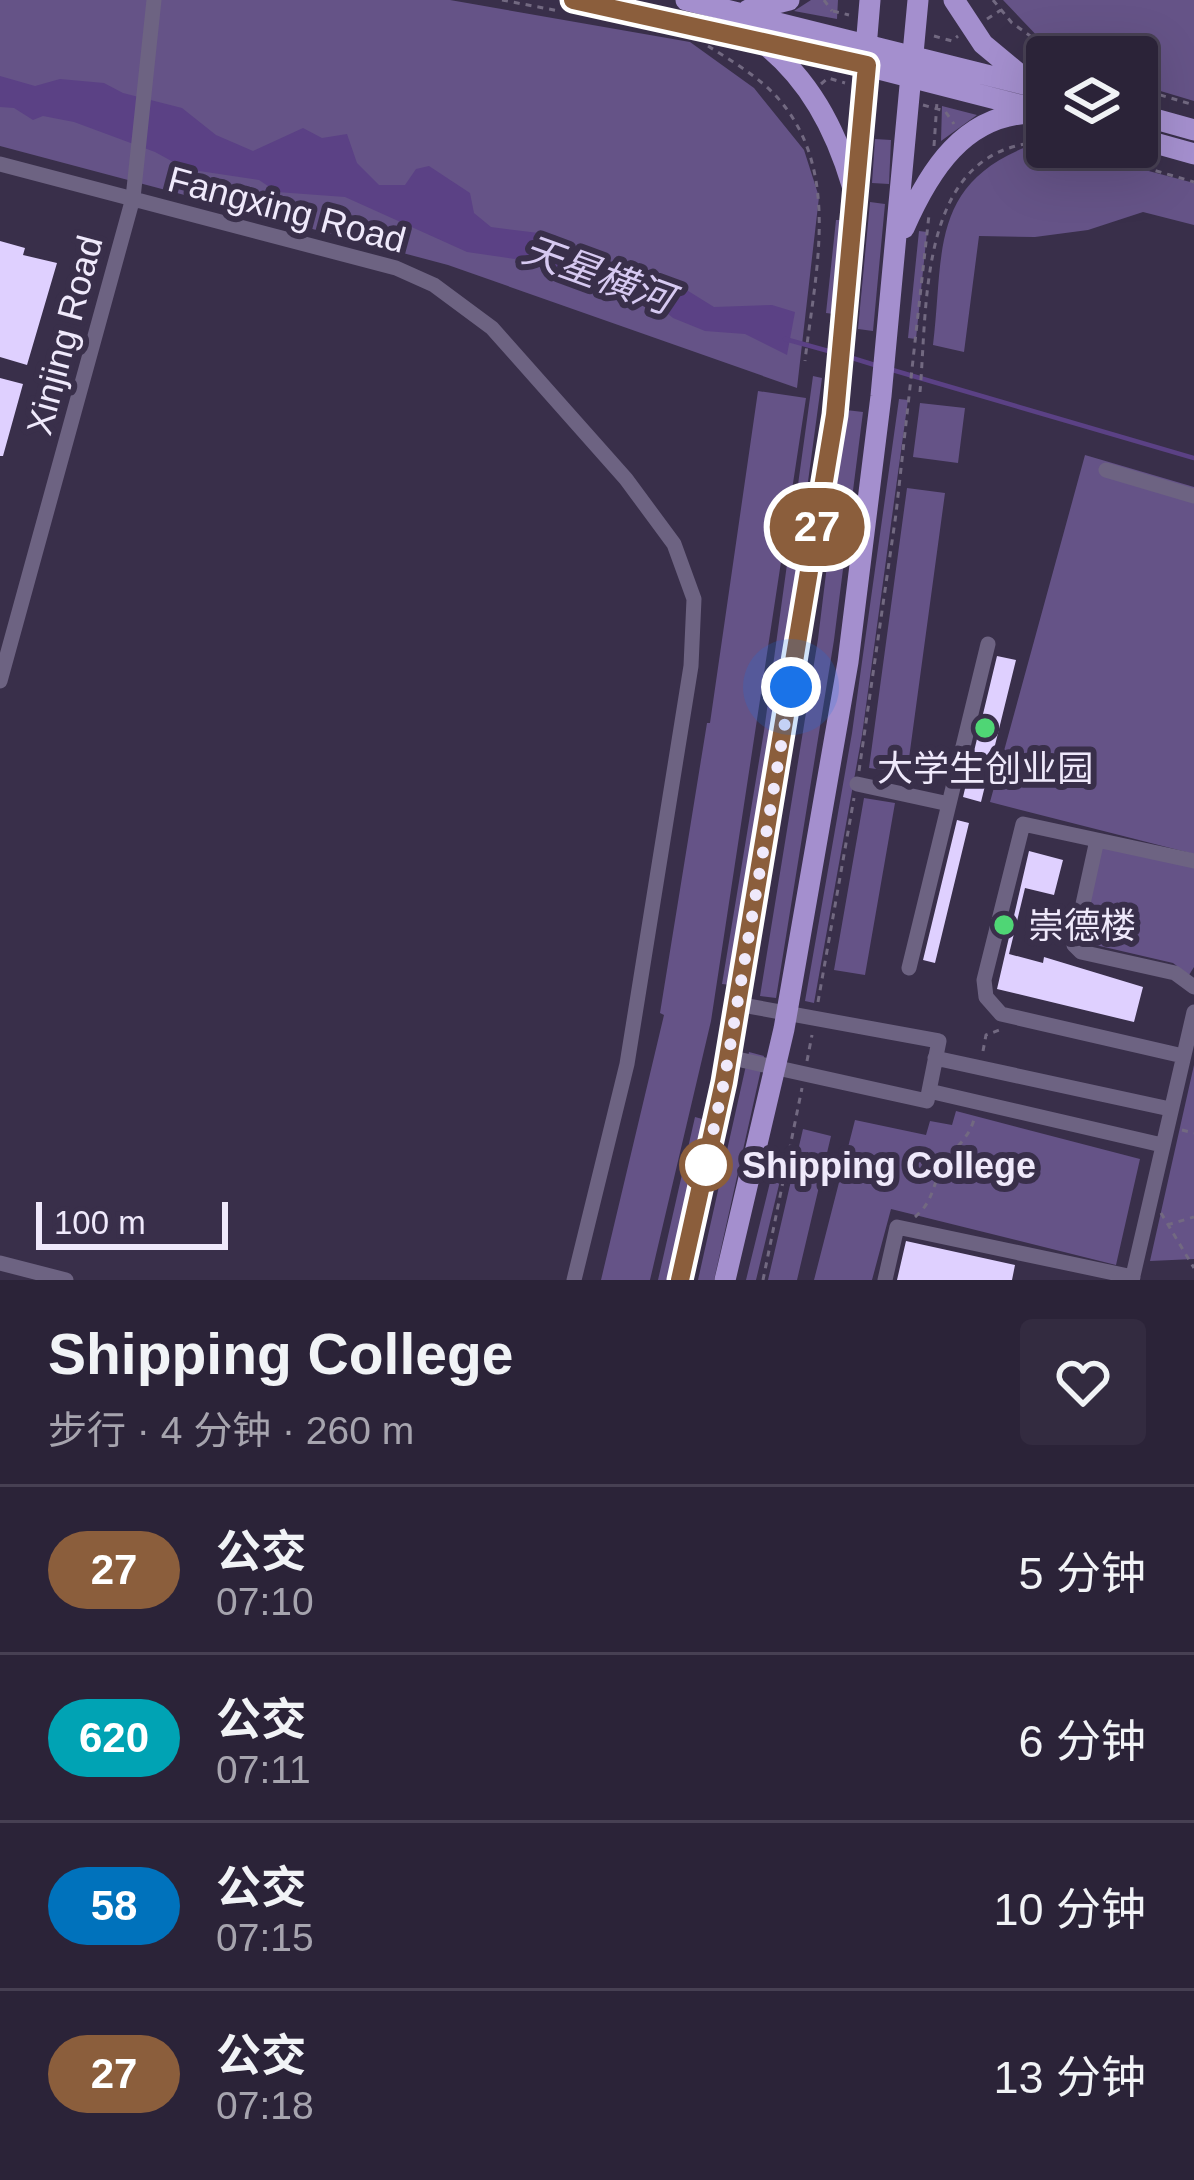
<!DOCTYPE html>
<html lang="zh">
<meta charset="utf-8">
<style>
body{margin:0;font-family:Arial,"Noto Sans SC",sans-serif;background:#332b40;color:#f1f3f6;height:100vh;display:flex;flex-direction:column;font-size:45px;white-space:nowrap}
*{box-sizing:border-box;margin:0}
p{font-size:39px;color:#a6a4ae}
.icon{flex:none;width:66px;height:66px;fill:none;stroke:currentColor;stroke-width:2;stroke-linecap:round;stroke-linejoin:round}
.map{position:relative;height:1280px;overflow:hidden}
.drawer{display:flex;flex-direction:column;background:#2b2338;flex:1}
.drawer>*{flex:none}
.badge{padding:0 24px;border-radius:39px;font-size:42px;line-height:78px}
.controls{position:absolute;left:1026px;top:36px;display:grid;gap:24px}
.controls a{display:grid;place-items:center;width:132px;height:132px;border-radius:12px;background:#2b2338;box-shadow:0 12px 48px #0002,0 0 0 3px #474053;font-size:60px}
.scale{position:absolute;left:36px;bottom:30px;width:192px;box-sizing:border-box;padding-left:12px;border:6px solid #efe9fb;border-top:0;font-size:33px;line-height:42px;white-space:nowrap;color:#efe9fb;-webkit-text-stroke:9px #392f4a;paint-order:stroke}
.you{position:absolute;width:60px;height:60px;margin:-30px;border:9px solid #fff;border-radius:50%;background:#1a73e8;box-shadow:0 0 0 18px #1a73e833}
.map>.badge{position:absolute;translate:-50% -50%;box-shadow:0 0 0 6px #fff}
.round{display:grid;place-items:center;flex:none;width:126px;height:126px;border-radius:12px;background:#332b40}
.summary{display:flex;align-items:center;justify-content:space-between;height:204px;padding:0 48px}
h1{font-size:57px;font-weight:800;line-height:90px}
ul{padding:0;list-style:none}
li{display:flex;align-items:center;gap:36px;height:168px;padding:0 48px;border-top:3px solid #474053}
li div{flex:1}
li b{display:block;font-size:45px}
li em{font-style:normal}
li .badge{min-width:132px;font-weight:700;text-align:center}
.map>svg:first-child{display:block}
.green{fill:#655387}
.water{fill:#5b4185}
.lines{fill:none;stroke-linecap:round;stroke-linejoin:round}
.stream{stroke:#5b4185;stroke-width:4.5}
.building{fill:#dfd0ff}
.path{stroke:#726981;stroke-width:3;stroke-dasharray:6 6;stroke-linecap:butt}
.minor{stroke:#6d6382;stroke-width:15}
.major{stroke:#a48fce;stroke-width:21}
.line-casing{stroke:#fff;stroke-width:27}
.line{stroke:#8b5e3c;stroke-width:18}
.walk{stroke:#efe9fb;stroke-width:12;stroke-dasharray:0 21.6}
.poi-dot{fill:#4fd675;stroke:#392f4a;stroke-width:4.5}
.stop-dot{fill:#fff;stroke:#8b5e3c;stroke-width:6}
.labels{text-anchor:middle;stroke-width:12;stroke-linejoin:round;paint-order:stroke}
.street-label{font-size:36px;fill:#efe9fb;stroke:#392f4a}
.poi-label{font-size:36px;fill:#efe9fb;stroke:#392f4a}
.stop-label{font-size:36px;font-weight:bold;fill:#efe9fb;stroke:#392f4a;text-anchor:start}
.water-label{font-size:39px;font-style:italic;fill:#d6c9f1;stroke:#392f4a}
</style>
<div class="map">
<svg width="1194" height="1280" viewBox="0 0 1194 1280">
<rect width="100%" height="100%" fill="#392f4a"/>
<!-- green -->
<path class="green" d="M0,0H450L690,42L754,88L804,150L819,197L797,388L448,265L0,146Z
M811,0H838L837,19L794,11Z
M1003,0H1194V101L1137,84V57H1070L1042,41Z
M942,106L977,115L941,141Z
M875,139L891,140L889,184L872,183Z
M1026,147H1058L1194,183V225L1143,212L1088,230L1035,237L979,236L964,352L933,345C944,255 929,186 1026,147Z
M870,202L885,204L873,331L858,329Z
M836,220H843L834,314L826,313Z
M919,231L927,232L916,339L908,338Z
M813,376L822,378L774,733L732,985L722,984L764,731Z
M758,391L806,398L711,1021L650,1280H601L664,1015L660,1013L707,723H710Z
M899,399L908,400L862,735L814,1003L805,1001L852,733Z
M920,403L965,408L958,463L913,457Z
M846,410L863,412L834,640L776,998L760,996L818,639Z
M1085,455L1194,487V854L990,802Z
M907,488L945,493L907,773L869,768Z
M864,798L895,803L865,975L834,970Z
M1099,845L1194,867V967L1189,975L1173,963L1074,940Z
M749,1052L764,1056L714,1280H698Z
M1194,1065V1259L1150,1261Z
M956,1111L1140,1159L1116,1265L891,1209L872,1280H814L855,1120L926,1135L930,1121L952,1125Z
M695,1117L706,1120L668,1280H658Z
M803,1129L831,1136L797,1280H768Z
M775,1162L784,1164L756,1280H746Z"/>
<!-- water -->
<path class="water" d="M0,76L35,86L60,79L104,83L123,93L182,108L216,135L253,151L303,128L322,138L347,134L357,163L379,185H405L416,169L429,166L470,193L474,213L491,227L555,235L614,269L656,271L714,307L772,305L795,312L787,355L745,334L705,331L673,318L654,302L633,294L606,295L565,282L529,261L467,252L345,197L277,192L259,180L186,169L155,152L74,122L43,116L33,120L14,108L0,107Z"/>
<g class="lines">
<!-- stream -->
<path class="stream" d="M785,339L832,352
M849,357L878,366
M889,369L1194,458"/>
</g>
<!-- building -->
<path class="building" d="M0,241L25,248L23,255L57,263L27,365L0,357Z
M0,378L23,384L3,456H0Z
M997,656L1016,660L981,802L963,797Z
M957,820L969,823L935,963L923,960Z
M1029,851L1063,860L1054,895L1025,888L1009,954L1043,963L1044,957L1143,987L1134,1022L997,989Z
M906,1241L1015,1265L1012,1280H897Z"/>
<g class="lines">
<!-- path -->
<path class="path" d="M502,0L559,11
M824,0L832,11
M993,0L1012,23L1060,57
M833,11L849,15
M987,19L1001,10
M934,36L952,41L958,36
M708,46C730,60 756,75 775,95C843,168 815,272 805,361
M821,84L828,78L845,83
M1137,88L1194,105
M923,105L945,111L954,124
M934,146L937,102
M1075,147L1194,182
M920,392C928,299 918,144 1047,142
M859,771L896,514L929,215
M818,1002L854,798
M983,1051L986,1035L1002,1029
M807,1061L812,1035
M1182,1130L1194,1133
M1161,1213L1194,1268
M915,1217C931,1203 931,1193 939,1174C948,1150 970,1142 975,1115
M1167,1225L1194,1217
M763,1280L802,1088"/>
<!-- minor -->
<path class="minor" d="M0,164L396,268L434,285L492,328L626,479L674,544L694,599L691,666L627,1064L574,1280
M1106,470L1194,496
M0,681L133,198L154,0
M857,784L949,804
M1097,840L1074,945L1081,952L1175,973L1194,987
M909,968L988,644
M1183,1056L1001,1014L986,997L984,980L1023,824L1194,861
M728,1057L927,1101L939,1041L737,1004
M935,1058L1170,1109
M929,1091L1162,1145
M0,1263L66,1280
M885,1280L897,1227L1133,1277
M1132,1280L1194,1012"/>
<!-- major -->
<path class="major" d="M573,0L757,38L1047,112
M686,0L1047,90
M954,0L983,44L1025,79
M748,10L789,0
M762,42C809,79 835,128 852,185
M1137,114L1194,130
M1137,138L1194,154
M904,228C929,171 964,114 1033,113
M680,1280L719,1107L835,415L870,0
M725,1280L784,1029L848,662L881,396L918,0"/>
</g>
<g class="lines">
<!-- line casing -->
<g class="line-casing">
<path id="line" d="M573,0L867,65L835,415L724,1082L680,1280"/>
</g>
<!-- line -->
<use href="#line" class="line"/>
<!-- walk -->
<path class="walk" d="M706,1165L705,1168L724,1082L791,687"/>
</g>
<!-- markers -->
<g class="poi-dot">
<circle cx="985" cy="728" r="12"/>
<circle cx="1004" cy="925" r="12"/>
</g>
<circle class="stop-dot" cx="706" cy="1165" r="24"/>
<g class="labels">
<!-- street labels -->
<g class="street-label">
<text transform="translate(287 209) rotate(15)" y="13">Fangxing Road</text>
<text transform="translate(64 335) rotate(-75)" y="13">Xinjing Road</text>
</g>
<!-- poi labels -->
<g class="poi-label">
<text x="985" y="781">大学生创业园</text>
<text x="1028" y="938" text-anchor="start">崇德楼</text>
</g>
<!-- stop labels -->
<g class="stop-label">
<text x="742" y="1178">Shipping College</text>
</g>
<!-- water labels -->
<g class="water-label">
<text transform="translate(598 274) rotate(20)" y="14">天星横河</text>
</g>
</g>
</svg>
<div class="controls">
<a><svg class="icon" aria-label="layers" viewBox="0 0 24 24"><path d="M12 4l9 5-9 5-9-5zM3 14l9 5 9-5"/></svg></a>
</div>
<div class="scale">100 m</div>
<div class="you" style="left:791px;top:687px"></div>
<b class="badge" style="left:817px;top:527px;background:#8b5e3c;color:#fff">27</b>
</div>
<section class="drawer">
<div class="summary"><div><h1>Shipping College</h1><p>步行 · 4 分钟 · 260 m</p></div><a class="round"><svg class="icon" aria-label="heart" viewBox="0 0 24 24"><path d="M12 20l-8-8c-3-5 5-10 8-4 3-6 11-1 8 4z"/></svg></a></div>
<ul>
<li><span class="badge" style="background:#8b5e3c;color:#fff">27</span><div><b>公交</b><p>07:10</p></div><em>5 分钟</em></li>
<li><span class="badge" style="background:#00a3b4;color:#fff">620</span><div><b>公交</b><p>07:11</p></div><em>6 分钟</em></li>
<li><span class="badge" style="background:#0072bc;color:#fff">58</span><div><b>公交</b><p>07:15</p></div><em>10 分钟</em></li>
<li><span class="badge" style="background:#8b5e3c;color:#fff">27</span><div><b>公交</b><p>07:18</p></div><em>13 分钟</em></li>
</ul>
</section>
